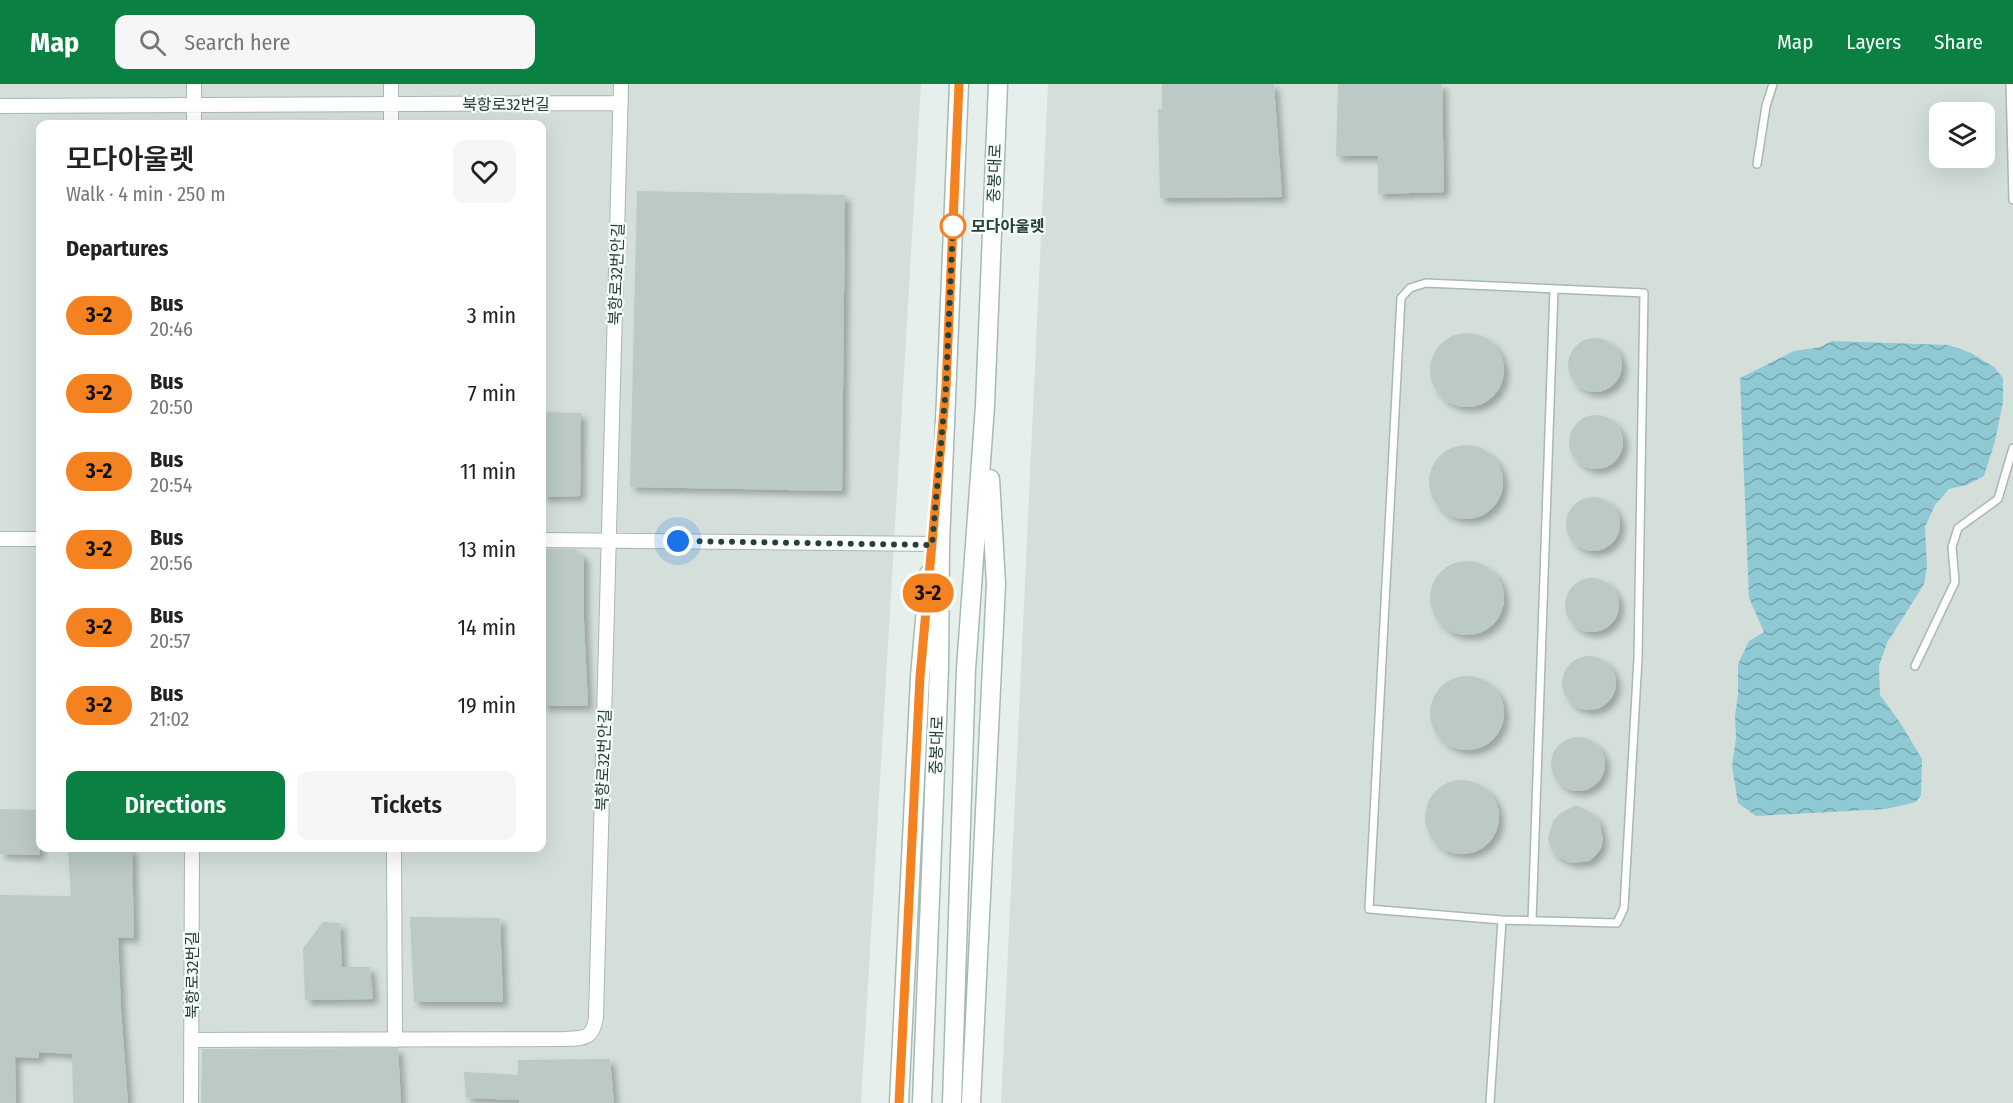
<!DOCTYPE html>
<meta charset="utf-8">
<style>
body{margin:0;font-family:"Fira Sans Condensed","Noto Sans KR",sans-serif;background:#f6f6f6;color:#222;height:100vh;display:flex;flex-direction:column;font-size:22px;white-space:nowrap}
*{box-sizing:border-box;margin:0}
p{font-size:20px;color:#767676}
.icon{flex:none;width:33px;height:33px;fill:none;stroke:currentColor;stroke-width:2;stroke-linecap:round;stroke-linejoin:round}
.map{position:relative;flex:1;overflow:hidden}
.details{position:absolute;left:36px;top:36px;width:510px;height:732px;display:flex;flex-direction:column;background:#fff;border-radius:12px;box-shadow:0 6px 24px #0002}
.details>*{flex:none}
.badge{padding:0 12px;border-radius:20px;font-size:21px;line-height:39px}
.controls{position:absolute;left:1929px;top:18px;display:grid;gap:12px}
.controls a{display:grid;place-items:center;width:66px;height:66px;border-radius:12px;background:#fff;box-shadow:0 6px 24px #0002;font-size:30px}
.you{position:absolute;width:30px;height:30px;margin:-15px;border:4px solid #fff;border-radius:50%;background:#1a73e8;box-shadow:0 0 0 9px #1a73e833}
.map>.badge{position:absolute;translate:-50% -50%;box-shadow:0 0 0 3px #fff}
h2{padding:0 30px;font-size:22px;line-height:54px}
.round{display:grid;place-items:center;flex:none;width:63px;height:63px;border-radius:12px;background:#f6f6f6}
.summary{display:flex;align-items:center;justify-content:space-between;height:102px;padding:0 30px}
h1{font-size:28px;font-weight:600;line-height:45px}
.primary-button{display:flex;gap:12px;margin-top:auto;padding:12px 30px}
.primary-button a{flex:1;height:69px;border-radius:12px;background:#0b8043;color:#fff;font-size:24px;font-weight:600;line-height:69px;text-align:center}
.primary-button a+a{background:#f6f6f6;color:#222}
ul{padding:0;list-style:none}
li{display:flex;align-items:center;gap:18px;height:78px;padding:0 30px}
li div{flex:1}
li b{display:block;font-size:22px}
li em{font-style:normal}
li .badge{min-width:66px;font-weight:700;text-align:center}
header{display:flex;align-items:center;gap:36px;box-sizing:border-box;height:84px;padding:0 30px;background:#0b8043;color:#fff}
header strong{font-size:28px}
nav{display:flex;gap:33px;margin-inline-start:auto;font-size:21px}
.search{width:420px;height:54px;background:#f6f6f6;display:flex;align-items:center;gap:15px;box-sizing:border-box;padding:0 21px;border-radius:12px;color:#767676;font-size:22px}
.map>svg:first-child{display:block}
.built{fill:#d4dfda;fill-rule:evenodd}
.water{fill:url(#water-waves)}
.building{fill:#bbcac4;filter:url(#shadow)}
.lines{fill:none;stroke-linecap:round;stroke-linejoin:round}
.lane-casing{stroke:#a8b8b2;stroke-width:10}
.street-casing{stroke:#a8b8b2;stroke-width:16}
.secondary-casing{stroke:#a4bbb3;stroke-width:21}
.lane{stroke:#fff;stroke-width:7}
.street{stroke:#fff;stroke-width:14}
.secondary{stroke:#fff;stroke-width:18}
.line-casing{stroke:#fff;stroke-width:14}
.line{stroke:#f58220;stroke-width:9}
.walk{stroke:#24423a;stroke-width:6;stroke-dasharray:0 10.8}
.stop-dot{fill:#fff;stroke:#f58220;stroke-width:3}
.labels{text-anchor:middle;stroke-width:4.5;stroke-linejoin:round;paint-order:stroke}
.street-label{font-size:16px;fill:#24423a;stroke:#f7fbf9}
.stop-label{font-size:16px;font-weight:bold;fill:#24423a;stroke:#f7fbf9;text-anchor:start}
</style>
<header>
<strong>Map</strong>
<div class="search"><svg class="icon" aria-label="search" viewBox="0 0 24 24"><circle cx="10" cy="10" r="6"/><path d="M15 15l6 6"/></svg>Search here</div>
<nav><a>Map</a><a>Layers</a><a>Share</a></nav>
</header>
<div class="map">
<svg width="2013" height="1019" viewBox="0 0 2013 1019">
<defs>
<pattern id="water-waves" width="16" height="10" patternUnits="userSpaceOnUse" patternTransform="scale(1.5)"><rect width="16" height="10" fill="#8ec9d4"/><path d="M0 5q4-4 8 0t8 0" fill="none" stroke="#74a5ad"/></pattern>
<filter id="shadow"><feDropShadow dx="5" dy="5" stdDeviation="3" flood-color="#0004"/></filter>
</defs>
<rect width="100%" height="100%" fill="#e6efeb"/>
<!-- built -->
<path class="built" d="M0,0H921L861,1019H0ZM40,40H542V764H40Z
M1048,0H2013V1019H1001ZM1940,28H1984V74H1940Z"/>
<!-- water -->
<path class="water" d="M1832,257L1949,261L1971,269L1994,283L2003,294V318L1995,357L1984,392L1967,401L1949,405L1935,421L1925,443L1927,483L1924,500L1887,559L1879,582L1880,611L1901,640L1922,675L1921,711L1916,718L1886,725L1756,732L1738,719L1732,682L1736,654L1735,631L1738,611V580L1749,557L1764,548L1749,514L1740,294L1794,267L1820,263Z"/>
<!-- building -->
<path class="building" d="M1162,0H1274L1282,113L1160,114L1158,25H1162Z
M1338,0H1442L1444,108L1378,110V72H1336Z
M637,107L845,111L842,407L630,403Z
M1430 286a37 37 0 1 1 74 0a37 37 0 1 1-74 0Z
M1568 281a27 27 0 1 1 54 0a27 27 0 1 1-54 0Z
M542,328L581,329L580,412L542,413Z
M1569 358a27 27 0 1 1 54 0a27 27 0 1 1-54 0Z
M1429 398a37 37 0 1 1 74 0a37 37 0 1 1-74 0Z
M1566 440a27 27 0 1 1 54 0a27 27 0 1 1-54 0Z
M542,465H575L584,473V538L588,622H542Z
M1430 514a37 37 0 1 1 74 0a37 37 0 1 1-74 0Z
M1565 521a27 27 0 1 1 54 0a27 27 0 1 1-54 0Z
M1562 599a27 27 0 1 1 54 0a27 27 0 1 1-54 0Z
M1430 629a37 37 0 1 1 74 0a37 37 0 1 1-74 0Z
M1551 680a27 27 0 1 1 54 0a27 27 0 1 1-54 0Z
M1425 733a37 37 0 1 1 74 0a37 37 0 1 1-74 0Z
M1576,721L1593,730L1599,737L1603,755L1601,764L1596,771L1589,777L1571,779L1555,771L1550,763L1548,754L1553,737L1559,730Z
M0,725L40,726V771L0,770Z
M68,764H132L134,854L118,853L121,926L128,1019H73L72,970L39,968V974L15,973L16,1019H0V811L71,812Z
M410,833L500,834L503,918H414Z
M323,838L340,839L342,883H370L373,915L305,916L303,864Z
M398,964L401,1019H201L202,965Z
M610,975L614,1019H519V1016L466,1014L464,988L518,991V976Z"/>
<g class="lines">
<!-- lane casing -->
<g class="lane-casing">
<path id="lane" d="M2010,0L2013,116
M1757,80L1766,22L1773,0
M1426,199L1644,209L1638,574L1624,824L1617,839L1502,836L1369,825L1401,214L1410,204Z
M1915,582L1955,498L1952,463L1958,444L1998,415L2013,364
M1532,837L1554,205
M1490,1019L1502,836"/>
</g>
<!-- street casing -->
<g class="street-casing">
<path id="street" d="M391,0V40
M0,22L621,19
M194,40V0
M0,455H40
M542,456L940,460
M394,764L395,956
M191,956L565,955C585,954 593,955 596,933L621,0
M191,1019L192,764"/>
</g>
<!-- secondary casing -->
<g class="secondary-casing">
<path id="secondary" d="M899,1019L920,593L929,490
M922,1019L939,584L940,460L959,0
M952,1019L966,585L985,322L998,0
M971,1019L996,500L990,395"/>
</g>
<!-- lane -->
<use href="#lane" class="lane"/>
<!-- street -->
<use href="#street" class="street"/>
<!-- secondary -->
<use href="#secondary" class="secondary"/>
</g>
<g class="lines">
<!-- line casing -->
<g class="line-casing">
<path id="line" d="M899,1019L920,593L946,303L959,0"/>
</g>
<!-- line -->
<use href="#line" class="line"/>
<!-- walk -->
<path class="walk" d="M678,457L932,461L946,303L953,140V142"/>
</g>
<!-- markers -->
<circle class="stop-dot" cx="953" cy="142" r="12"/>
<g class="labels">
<!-- street labels -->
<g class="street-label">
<text x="506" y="26">북항로32번길</text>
<text transform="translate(994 89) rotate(-88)" y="6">중봉대로</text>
<text transform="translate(616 190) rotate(-88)" y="6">북항로32번안길</text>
<text transform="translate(936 661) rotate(-88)" y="6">중봉대로</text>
<text transform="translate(603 676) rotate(-88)" y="6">북항로32번안길</text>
<text transform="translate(192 891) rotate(-90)" y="6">북항로32번길</text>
</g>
<!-- stop labels -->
<g class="stop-label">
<text x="971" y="148">모다아울렛</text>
</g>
</g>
</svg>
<div class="controls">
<a><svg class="icon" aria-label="layers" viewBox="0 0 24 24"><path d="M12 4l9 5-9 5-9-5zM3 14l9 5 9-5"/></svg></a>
</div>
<div class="you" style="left:678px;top:457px"></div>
<b class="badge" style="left:928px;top:509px;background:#f58220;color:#111">3-2</b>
<section class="details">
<div class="summary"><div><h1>모다아울렛</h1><p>Walk · 4 min · 250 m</p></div><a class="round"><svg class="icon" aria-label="heart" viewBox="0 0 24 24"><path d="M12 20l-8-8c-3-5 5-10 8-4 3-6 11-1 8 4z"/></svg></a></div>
<h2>Departures</h2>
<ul>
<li><span class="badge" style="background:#f58220;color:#111">3-2</span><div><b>Bus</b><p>20:46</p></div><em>3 min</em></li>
<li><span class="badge" style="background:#f58220;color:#111">3-2</span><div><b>Bus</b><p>20:50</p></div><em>7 min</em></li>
<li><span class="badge" style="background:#f58220;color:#111">3-2</span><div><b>Bus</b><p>20:54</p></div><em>11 min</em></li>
<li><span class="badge" style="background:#f58220;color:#111">3-2</span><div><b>Bus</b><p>20:56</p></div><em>13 min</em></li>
<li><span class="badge" style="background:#f58220;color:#111">3-2</span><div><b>Bus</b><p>20:57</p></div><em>14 min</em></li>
<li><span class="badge" style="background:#f58220;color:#111">3-2</span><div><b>Bus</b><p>21:02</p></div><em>19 min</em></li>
</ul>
<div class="primary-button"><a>Directions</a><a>Tickets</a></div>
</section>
</div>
